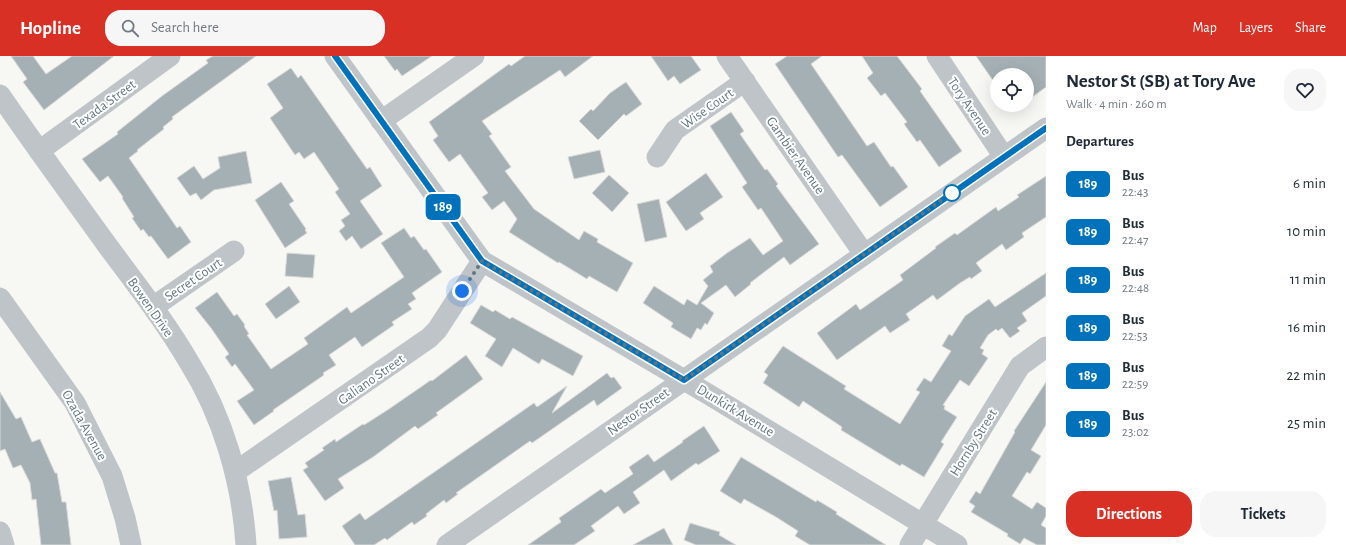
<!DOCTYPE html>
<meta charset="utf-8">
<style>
body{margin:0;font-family:"Alegreya Sans",sans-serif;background:#f6f6f7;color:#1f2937;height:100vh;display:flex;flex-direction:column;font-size:15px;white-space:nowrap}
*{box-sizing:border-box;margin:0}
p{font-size:13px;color:#747a83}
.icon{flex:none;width:22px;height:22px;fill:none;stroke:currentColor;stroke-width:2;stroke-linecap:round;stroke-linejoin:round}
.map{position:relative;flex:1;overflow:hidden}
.panel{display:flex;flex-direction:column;background:#fff;width:300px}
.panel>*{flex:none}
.badge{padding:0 8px;border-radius:6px;font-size:14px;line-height:26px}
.buttons{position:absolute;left:990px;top:12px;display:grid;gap:8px}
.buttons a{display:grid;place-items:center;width:44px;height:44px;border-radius:50%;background:#fff;box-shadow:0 4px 16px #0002;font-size:20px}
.you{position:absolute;width:20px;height:20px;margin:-10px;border:3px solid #fff;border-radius:50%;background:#1a73e8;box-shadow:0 0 0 6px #1a73e833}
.map>.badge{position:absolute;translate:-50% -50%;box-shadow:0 0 0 2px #fff}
h2{padding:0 20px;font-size:15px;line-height:36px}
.round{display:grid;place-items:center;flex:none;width:42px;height:42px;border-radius:16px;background:#f6f6f7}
.summary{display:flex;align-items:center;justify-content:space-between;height:68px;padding:0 20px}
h1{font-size:19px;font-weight:700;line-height:30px}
.primary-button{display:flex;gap:8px;margin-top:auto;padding:8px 20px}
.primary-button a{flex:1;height:46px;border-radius:16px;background:#d93025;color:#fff;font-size:16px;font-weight:700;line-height:46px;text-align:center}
.primary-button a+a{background:#f6f6f7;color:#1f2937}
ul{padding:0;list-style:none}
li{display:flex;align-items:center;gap:12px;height:48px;padding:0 20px}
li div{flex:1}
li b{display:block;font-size:15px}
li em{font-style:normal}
li .badge{min-width:44px;font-weight:700;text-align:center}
header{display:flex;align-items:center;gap:24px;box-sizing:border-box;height:56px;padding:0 20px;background:#d93025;color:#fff}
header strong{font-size:19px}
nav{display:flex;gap:22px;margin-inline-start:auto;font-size:14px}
.search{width:280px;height:36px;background:#f6f6f7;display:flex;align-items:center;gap:10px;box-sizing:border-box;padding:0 14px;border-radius:16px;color:#747a83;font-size:15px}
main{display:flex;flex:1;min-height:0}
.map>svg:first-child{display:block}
.building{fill:#a5b0b4;stroke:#d9d9d7}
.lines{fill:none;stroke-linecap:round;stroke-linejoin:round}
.minor{stroke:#bec4c7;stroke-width:21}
.line-casing{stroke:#fff;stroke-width:9}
.line{stroke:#0072bc;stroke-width:6}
.walk{stroke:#62767f;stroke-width:4;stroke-dasharray:0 7.2}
.stop-dot{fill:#fff;stroke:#0072bc;stroke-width:2}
.labels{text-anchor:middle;stroke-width:4;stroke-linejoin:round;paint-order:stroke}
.street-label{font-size:14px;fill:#62767f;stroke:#fff}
</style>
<header>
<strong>Hopline</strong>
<div class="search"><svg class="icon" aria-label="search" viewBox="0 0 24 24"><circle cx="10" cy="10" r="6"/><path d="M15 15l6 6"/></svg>Search here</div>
<nav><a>Map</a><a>Layers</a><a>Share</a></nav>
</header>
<main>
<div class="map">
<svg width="1046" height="489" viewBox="0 0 1046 489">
<rect width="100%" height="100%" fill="#f7f7f4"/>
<!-- building -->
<path class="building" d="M11,0H33L46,18L72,0H114L44,54L23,26L27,23Z
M213,0H256L172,61L173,63L163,71L164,73L137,94L138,95L129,102L177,172L180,170L191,186L168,203L151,180L149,181L143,173L141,175L132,162L134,161L122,142L123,141L108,120L100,126L82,103L118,78L117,76L162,40L208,7L206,4Z
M384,0H432L402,20L397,13L395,15Z
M525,0H593L565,21L560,14L482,65L492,78L489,80L511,111L505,115L534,153L579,184L584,175L598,183L597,186L633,207L617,236L589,220L587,223L559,206L558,207L509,176L517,163L504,145L492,154L482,141L488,137L460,98L449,106L433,84L438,80L429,66L509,8L511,10Z
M651,0H691L701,14L680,28L674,20L668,25Z
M787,0H822L811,8L867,90L874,86L891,111L893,110L908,131L880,151L842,99L838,101L775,8Z
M862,0H897L922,33L920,35L962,95L939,111L920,84L917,86L904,68L907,66L885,37L881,40L867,22L873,17Z
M976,0H1046V31L1027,45V19H997V23L994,26Z
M291,12L298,22L301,19L367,113L370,111L382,130L360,145L383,178L361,193L352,180L346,185L339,175L345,170L341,164L350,158L335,136L339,133L314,96L304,103L299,96L295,99L270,62L283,52L267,28Z
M626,26L642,48L626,60L624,58L598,84L579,65L591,53L593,55L610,37Z
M731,56L744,75L740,78L765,114L767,113L778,128L776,130L819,188L790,209L784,201L750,227L751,228L735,241L726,229L701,247L714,257L707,269L705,267L701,274L697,272L691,283L671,271L673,267L643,247L654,230L684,249L687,243L697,249L708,230L703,224L713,216L710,210L727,197L750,182L763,199L783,185L761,152L758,154L742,131L747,127L710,70Z
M600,94L605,116L574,123L568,101Z
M246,95L252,127L214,134L201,144L196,137L190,140L177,122L194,110L203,123L220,112L218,101Z
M706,117L723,141L700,157L704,163L686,175L666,146Z
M609,119L629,137L612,156L592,137Z
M1046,120V161L1022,177L1024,181L1006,194L1002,188L976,207L982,215L971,223L970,221L960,227L937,244L933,239L906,258L910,264L890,277L885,270L837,304L817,277L856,248L860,254L903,224L900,219L936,192L935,191L955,177L957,179L996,151L998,155L1019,141L1017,139Z
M281,126L294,145L289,148L306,173L305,174L307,177L285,192L255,144Z
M659,143L667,181L645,186L637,148Z
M404,172L411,182L414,180L424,194L426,193L442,216L412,237L416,243L408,248L412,253L392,266L394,269L362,291L355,281L329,299L336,309L323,317L324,319L273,354L274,355L254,369L237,345L254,334L235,308L232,311L225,301L229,298L211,272L195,252L217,236L234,260L237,258L245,269L244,270L249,278L247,279L271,313L308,288L304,282L347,251L351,257L404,221L381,187Z
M287,197L315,199L313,222L285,220Z
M1046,217V240L1022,257L1027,265L1017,272L1020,275L1010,282L1002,272L998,275L996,273L988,279L980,292L984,294L982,298L988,302L980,314L969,330L960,324L943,349L945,350L944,353L957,361L941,386L944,388L924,421L902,408L900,410L841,374L842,371L803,345L799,351L763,327L768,319L764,316L783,290L846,330L844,333L900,368L920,336L916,334L924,322L931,326L951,295L942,290L949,278L952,280L965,260L989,243L995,251Z
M289,230L300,246L276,263L265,248Z
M481,249L493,256L495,254L510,263L512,261L583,300L573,320L542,303L539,308L513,292L502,311L485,300L496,283L470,267Z
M466,299L483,323L436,357L438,359L418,373L415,370L373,401L338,423L344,432L325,445L303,414L308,411L305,407L324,394L322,392L335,383L336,386L363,368L364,369L389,353L431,324L432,325Z
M607,317L611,322L614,321L622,332L597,350L594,344L532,387L530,385L456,437L458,438L446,447L444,444L426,458L427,460L414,469L412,466L387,484L385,482L374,489H355L342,470L360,457L365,464L534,347L537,351L567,330L552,357Z
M1046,326V369L1031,394L1041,400L1030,418L1027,416L1012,440L1032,453L1037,446L1046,452V460L1041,469L1046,472V489H1037L1024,482L1020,488L1007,480L1008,478L971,456L975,450L969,446L976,435L980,438L1015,376L1014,375Z
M0,336L16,363L21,361L32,386L40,383L55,417H57L62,446H66L71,489H41L36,443L32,444L30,427L21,409L13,412L5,393L0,395Z
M704,370L720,395L698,409L696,407L671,425L664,414L633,436L640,447L624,458L618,450L591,470L595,475L574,489H528L561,466L559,462L601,433L605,437L633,418L629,411L648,398L654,406L683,386L682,385Z
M741,401L816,446L817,444L837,456L836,458L886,489H810L795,480L798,475L776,461L744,443L741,448L720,435Z
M291,421L298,459L305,458L307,481L279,483L277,454L274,455L268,425Z
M690,467L720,476L719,479L736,489H696L684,484Z
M664,472L673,489H633Z"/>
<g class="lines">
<!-- minor -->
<path class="minor" d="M335,0L482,205L708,338L957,489
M727,0L864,198
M937,0L1004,101
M0,39C35,90 71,139 107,189C135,227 165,265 189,306C223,360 242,426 246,489
M381,65L474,0
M39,95L170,0
M657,101L675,74L745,25
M0,242L75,347L112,420L125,462L131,489
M153,251L234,195
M235,416L429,282L437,274L482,205
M0,476L4,489
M447,489L1046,72
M910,489L1020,310L1046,291"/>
</g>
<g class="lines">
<!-- line casing -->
<g class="line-casing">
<path id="line" d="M335,0L482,205L684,324L1046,72"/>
</g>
<!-- line -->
<use href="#line" class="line"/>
<!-- walk -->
<path class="walk" d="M462,235L482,205L684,324L952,137"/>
</g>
<!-- markers -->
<circle class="stop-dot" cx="952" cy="137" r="8"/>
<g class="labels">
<!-- street labels -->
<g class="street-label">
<text transform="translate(104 48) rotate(-36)" y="5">Texada Street</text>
<text transform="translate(970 50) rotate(56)" y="5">Tory Avenue</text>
<text transform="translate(707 52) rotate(-35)" y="5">Wise Court</text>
<text transform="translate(796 99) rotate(55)" y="5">Gambier Avenue</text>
<text transform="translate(193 223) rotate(-34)" y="5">Secret Court</text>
<text transform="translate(151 251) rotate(55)" y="5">Bowen Drive</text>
<text transform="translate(371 323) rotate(-35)" y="5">Galiano Street</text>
<text transform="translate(736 354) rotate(31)" y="5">Dunkirk Avenue</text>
<text transform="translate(638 355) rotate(-35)" y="5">Nestor Street</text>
<text transform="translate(85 369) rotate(61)" y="5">Ozada Avenue</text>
<text transform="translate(973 386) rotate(-58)" y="5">Hornby Street</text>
</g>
</g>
</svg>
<div class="buttons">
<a><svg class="icon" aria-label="locate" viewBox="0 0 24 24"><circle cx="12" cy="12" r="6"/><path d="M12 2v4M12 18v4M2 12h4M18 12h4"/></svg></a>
</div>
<div class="you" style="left:462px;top:235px"></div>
<b class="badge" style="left:443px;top:151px;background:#0072bc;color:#fff">189</b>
</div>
<section class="panel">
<div class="summary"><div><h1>Nestor St (SB) at Tory Ave</h1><p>Walk · 4 min · 260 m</p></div><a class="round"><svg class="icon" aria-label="heart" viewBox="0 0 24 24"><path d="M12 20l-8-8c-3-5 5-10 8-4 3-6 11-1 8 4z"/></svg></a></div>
<h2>Departures</h2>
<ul>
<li><span class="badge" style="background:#0072bc;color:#fff">189</span><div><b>Bus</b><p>22:43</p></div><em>6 min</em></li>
<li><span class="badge" style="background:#0072bc;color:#fff">189</span><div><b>Bus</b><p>22:47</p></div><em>10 min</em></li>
<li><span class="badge" style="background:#0072bc;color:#fff">189</span><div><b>Bus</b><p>22:48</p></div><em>11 min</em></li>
<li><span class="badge" style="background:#0072bc;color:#fff">189</span><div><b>Bus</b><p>22:53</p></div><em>16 min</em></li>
<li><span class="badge" style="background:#0072bc;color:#fff">189</span><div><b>Bus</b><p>22:59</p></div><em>22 min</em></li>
<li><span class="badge" style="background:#0072bc;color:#fff">189</span><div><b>Bus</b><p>23:02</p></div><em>25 min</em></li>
</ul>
<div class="primary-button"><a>Directions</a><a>Tickets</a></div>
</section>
</main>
